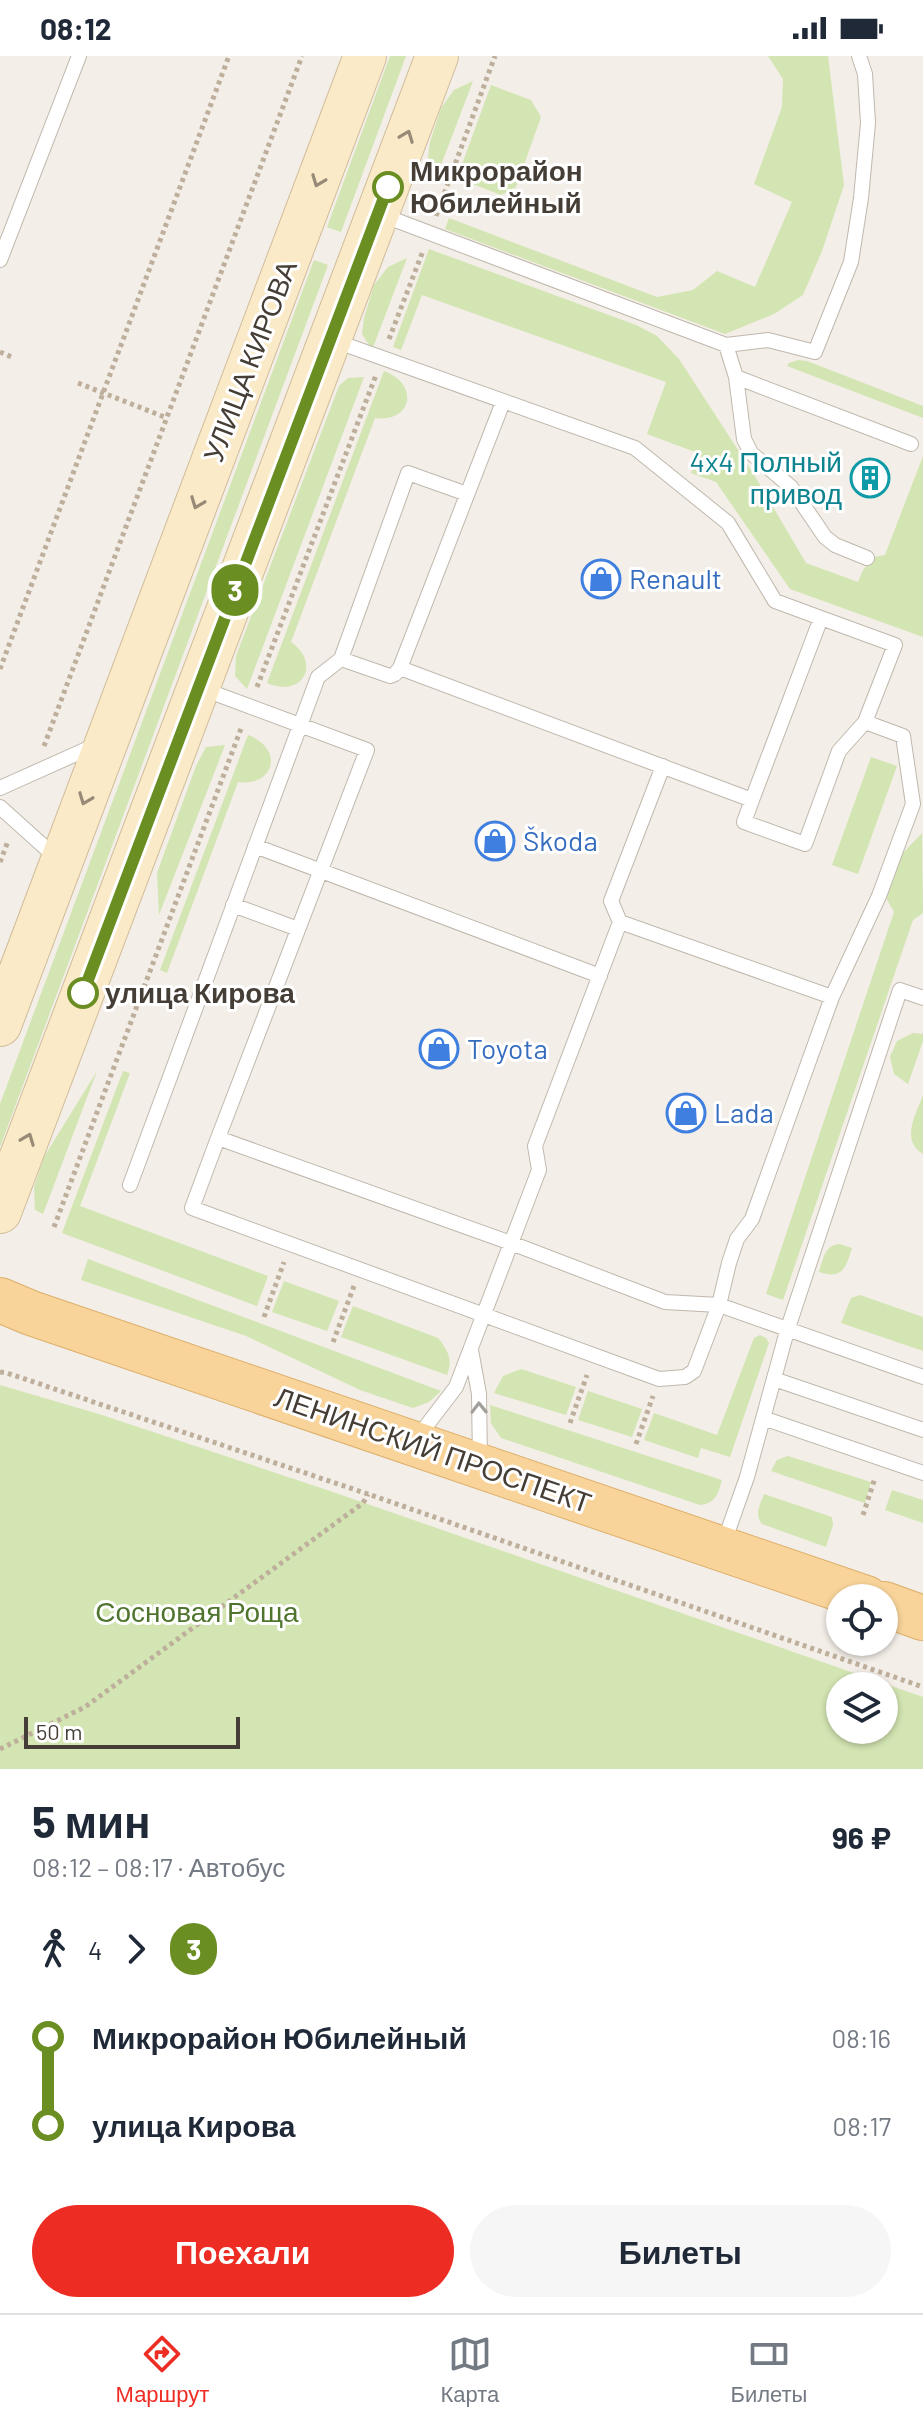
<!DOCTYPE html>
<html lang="ru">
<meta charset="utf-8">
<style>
body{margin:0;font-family:Barlow,sans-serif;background:#f6f6f7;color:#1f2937;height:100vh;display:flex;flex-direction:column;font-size:30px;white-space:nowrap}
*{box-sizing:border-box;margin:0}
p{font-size:26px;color:#747a83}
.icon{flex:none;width:44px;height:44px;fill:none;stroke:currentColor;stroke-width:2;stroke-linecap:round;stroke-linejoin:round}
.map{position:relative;height:1713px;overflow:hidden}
.side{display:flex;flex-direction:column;background:#fff;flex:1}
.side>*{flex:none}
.badge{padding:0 16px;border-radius:26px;font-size:28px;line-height:52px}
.tools{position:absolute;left:826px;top:1528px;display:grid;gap:16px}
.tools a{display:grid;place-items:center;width:72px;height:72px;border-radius:50%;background:#fff;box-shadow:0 2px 6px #0004;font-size:40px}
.scale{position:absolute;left:24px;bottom:20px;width:216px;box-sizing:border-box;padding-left:8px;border:4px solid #453e36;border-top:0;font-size:22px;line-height:28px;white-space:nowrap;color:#453e36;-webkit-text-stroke:6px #fff;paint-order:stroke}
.map>.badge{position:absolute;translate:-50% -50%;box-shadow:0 0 0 4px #fff}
.legs{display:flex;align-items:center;gap:12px;height:88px;padding:0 32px;font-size:26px}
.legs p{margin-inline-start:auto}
.summary{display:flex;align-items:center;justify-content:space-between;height:136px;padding:0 32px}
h1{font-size:44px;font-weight:700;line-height:60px}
.cta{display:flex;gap:16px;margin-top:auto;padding:16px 32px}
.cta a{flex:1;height:92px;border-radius:48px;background:#ed2d23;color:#fff;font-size:32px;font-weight:700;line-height:92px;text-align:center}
.cta a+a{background:#f6f6f7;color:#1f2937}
ul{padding:0 32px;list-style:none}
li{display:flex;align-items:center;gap:28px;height:88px;font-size:30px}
li i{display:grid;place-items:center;width:12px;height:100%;margin:0 10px;background:currentColor}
li i::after{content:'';width:20px;height:20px;margin:-10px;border:6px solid;border-radius:50%;background:#fff}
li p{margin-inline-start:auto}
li:first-child i{background:linear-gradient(#0000 50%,currentColor 0)}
li:last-child i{background:linear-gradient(currentColor 50%,#0000 0)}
.status{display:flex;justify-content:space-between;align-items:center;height:56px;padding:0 40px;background:#fff;direction:ltr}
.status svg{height:22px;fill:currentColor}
.menu{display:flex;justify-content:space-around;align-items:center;height:112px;border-top:2px solid #e0e1e3;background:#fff;font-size:22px;color:#747a83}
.menu a{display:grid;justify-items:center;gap:4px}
.menu .on{color:#ed2d23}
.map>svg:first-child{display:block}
.green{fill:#d3e5b2;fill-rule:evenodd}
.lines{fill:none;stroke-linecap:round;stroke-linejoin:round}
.lane-casing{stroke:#c0b8ad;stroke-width:16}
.secondary-casing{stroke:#d0bc99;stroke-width:44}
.primary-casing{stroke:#ddaf6b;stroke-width:46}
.path{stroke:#beaf9c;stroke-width:5;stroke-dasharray:4 4;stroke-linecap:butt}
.lane{stroke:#fff;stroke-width:14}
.secondary{stroke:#fbeac8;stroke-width:42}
.primary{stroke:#f8d49a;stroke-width:44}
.oneway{stroke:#978b78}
.oneway2{stroke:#a29e9a}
.line-1-casing{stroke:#fff;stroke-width:18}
.line-1{stroke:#6b8e23;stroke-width:12}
.stop-1-dot{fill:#fff;stroke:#6b8e23;stroke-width:4}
.labels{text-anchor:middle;stroke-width:6;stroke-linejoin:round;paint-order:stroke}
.stop-label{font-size:28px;font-weight:bold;fill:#453e36;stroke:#fff;text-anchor:start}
.street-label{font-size:28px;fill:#453e36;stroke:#fff}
.culture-label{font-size:28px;fill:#0d838f;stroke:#fff;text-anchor:end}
.shop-label{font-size:28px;fill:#366cbe;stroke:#fff;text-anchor:start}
.park-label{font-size:28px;fill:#4f742d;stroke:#fff}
</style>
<div class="status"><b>08:12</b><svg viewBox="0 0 49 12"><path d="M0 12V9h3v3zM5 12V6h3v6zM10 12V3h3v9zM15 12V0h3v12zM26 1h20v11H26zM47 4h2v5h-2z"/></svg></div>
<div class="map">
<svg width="923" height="1713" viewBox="0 0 923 1713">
<rect width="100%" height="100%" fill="#f3eee7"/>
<!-- green -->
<path class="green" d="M390,0H406L341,176L327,171Z
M768,0H828L844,129L822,195L803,239L774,258L725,278L445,173L449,162L657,241L693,234L717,215L755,231L792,146L754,128L782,51L783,23Z
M473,25L438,117L428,101L430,86L441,52L454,34Z
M491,29L531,44L541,61L516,131L501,139L457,122Z
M429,193L636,269L657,280L679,303L753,417L806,507L858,526L863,514L874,501L885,499L923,400V581L790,533L716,426L691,417L698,397L647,378L666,326L422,239L401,294L393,291Z
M407,202L372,294L362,278L364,262L374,229L388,211Z
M314,204L328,209L0,1091V1048Z
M798,304L807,305L923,350V362L787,310L789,307Z
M384,315C420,328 412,367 375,362L291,586C322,608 302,642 267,627Z
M364,321L247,633L235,620L236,600L339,330L348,322Z
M248,679C285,693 274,731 238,726L167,917L160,914Z
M225,689L159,859L157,817L196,710L206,691Z
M871,701L897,710L858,818L832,809Z
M922,777L923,857L913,864L783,1244L766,1238L894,856L886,842L903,797Z
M913,977L923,978V985L908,1028L894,1018L890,1001L897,985Z
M97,1015L43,1158L35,1154L34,1131L44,1101Z
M123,1015L130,1017L80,1150L268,1220L257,1250L62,1177Z
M923,1039V1098C900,1084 916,1058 923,1039Z
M840,1188L852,1192C846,1211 843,1224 819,1216C823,1204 824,1189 840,1188Z
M88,1203L441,1335L429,1346L413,1352L360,1334L246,1280L81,1224Z
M284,1225L339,1245L327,1275L272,1256Z
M860,1239L923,1261V1295L841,1267L851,1242Z
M353,1250L438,1282C448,1294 453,1304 447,1319L341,1281Z
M760,1279L766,1282L769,1287L730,1401L701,1392L698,1402L644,1384L654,1357L717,1379L754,1282Z
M521,1313L576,1331L566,1359L494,1337L503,1320Z
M0,1329L102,1359L330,1435L923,1641V1713H0ZM884,1630V1674H840V1630Z
M588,1335L642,1353L632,1381L578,1364Z
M490,1349L722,1424C718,1438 716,1447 700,1449L501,1382L491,1367Z
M788,1400L871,1426L865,1447L771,1415L777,1404Z
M892,1434L923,1444V1467L885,1454Z
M764,1438L832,1461L833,1469L826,1491L762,1468C754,1458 760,1449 764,1438Z"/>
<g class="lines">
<!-- lane casing -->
<g class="lane-casing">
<path id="lane" d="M382,159L726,289L768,284L815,296L851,206L861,142L868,67L865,18L859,0
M0,204L79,0
M335,285L635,392L728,467L775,545L821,562L752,744L400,612
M726,289L736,321L744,383L751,397L791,431L825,481L835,489L867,502
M736,321L911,388
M341,603L408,417L467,438
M203,633L367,694L218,1082L511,1187L665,1246L719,1249L923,1321
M0,732L96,689
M752,744L744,766L805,788L839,695L865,666L895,589L821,562
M0,751L59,804
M255,790L600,920
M233,849L298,873
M620,866L832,941
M218,1082L192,1152L659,1323L685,1321L694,1315L719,1249L729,1207L737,1183L752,1163L832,941L879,840L913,748L903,680L865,666
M130,1129L318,621L341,603L390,620L395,618L400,612L503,346
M471,1294L479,1338L480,1405
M774,1323L923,1374
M763,1362L923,1417
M417,1382L456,1331L539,1114L535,1090L620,866L611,845L663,710
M723,1489L747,1421L787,1275L900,934L923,942"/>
</g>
<!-- secondary casing -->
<g class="secondary-casing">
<path id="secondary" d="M0,969L365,0
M0,1156L437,0"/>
</g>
<!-- primary casing -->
<g class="primary-casing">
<path id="primary" d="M0,1244L31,1257L866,1542
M884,1548L923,1562"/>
</g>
<!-- path -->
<path class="path" d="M436,160L495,0
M389,283L423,195
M0,296L14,302
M78,327L167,362
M0,613L229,0
M257,631L376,319
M44,690L302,0
M0,806L8,785
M54,1171L242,670
M264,1261L284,1206
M333,1286L354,1230
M0,1316L7,1317L368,1438L923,1631
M570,1367L587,1319
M636,1388L653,1340
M863,1459L875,1422
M0,1693L85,1651L363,1447L368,1438"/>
<!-- lane -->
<use href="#lane" class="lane"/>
<!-- secondary -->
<use href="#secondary" class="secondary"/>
<!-- primary -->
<use href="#primary" class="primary"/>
</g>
<!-- one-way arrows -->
<defs><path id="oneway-chevron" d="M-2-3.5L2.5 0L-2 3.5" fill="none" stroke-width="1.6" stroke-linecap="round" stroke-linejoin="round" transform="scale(2)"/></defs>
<g class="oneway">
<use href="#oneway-chevron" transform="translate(407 80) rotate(-69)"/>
<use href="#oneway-chevron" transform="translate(318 125) rotate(111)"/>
<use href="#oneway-chevron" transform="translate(197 447) rotate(111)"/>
<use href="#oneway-chevron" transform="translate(85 743) rotate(111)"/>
<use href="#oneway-chevron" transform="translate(28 1083) rotate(-69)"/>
</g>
<use class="oneway2" href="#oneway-chevron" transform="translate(479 1352) rotate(-91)"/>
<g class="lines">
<!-- line-1 casing -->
<g class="line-1-casing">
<path id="line-1" d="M83,937L388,131"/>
</g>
<!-- line-1 -->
<use href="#line-1" class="line-1"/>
</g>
<!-- icons -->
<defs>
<g id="building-ring" transform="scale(2)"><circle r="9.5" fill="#fff" stroke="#0f9aa8" stroke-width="1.5"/><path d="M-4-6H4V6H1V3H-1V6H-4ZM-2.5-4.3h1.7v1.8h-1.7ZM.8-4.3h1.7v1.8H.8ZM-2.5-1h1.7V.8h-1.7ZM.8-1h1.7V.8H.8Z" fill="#0f9aa8"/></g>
<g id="shop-ring" transform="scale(2)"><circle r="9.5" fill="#fff" stroke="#3f7fe0" stroke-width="1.5"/><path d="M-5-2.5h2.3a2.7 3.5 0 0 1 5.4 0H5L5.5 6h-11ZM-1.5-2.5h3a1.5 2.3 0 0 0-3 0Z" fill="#3f7fe0"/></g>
</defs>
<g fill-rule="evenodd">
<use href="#building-ring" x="870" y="422"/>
<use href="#shop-ring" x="601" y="523"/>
<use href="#shop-ring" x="495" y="785"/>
<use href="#shop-ring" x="439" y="993"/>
<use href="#shop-ring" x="686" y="1057"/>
</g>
<!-- markers -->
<g class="stop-1-dot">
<circle cx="388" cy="131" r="14"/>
<circle cx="83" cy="937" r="14"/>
</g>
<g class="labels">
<!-- stop labels -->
<g class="stop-label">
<text x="410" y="125">Микрорайон<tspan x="410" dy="32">Юбилейный</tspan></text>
<text x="105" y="947">улица Кирова</text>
</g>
<!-- street labels -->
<g class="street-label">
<text transform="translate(250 305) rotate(-69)" y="10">УЛИЦА КИРОВА</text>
<text transform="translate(433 1394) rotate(19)" y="10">ЛЕНИНСКИЙ ПРОСПЕКТ</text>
</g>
<!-- culture labels -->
<g class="culture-label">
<text x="842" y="416">4x4 Полный<tspan x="842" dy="32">привод</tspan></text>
</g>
<!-- shop labels -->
<g class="shop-label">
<text x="629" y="533">Renault</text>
<text x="523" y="795">Škoda</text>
<text x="467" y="1003">Toyota</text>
<text x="714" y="1067">Lada</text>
</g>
<!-- park labels -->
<g class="park-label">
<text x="197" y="1566">Сосновая Роща</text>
</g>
</g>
</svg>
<div class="tools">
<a><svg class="icon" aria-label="locate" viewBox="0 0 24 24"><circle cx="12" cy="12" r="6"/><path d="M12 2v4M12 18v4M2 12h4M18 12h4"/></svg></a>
<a><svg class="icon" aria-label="layers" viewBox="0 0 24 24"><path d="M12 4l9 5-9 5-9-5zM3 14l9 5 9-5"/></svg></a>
</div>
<div class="scale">50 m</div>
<b class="badge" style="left:235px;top:534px;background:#6b8e23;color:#fff">3</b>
</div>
<section class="side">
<div class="summary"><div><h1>5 мин</h1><p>08:12 – 08:17 · Автобус</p></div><b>96 ₽</b></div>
<div class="legs"><svg class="icon" aria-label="walk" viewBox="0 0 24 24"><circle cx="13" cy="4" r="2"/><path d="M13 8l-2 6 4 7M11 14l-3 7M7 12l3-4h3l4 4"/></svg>4<svg class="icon" aria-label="forward" viewBox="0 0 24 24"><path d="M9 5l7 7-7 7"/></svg><b class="badge" style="background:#6b8e23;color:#fff">3</b></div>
<ul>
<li><i style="color:#6b8e23"></i><b>Микрорайон Юбилейный</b><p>08:16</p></li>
<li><i style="color:#6b8e23"></i><b>улица Кирова</b><p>08:17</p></li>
</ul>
<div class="cta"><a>Поехали</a><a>Билеты</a></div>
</section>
<nav class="menu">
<a class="on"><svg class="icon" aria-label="directions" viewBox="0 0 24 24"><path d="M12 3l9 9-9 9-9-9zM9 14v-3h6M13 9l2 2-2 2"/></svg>Маршрут</a>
<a><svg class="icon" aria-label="map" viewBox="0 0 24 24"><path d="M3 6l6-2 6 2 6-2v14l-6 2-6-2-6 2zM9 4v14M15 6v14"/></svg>Карта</a>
<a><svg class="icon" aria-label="tickets" viewBox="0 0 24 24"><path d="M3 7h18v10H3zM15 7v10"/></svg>Билеты</a>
</nav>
